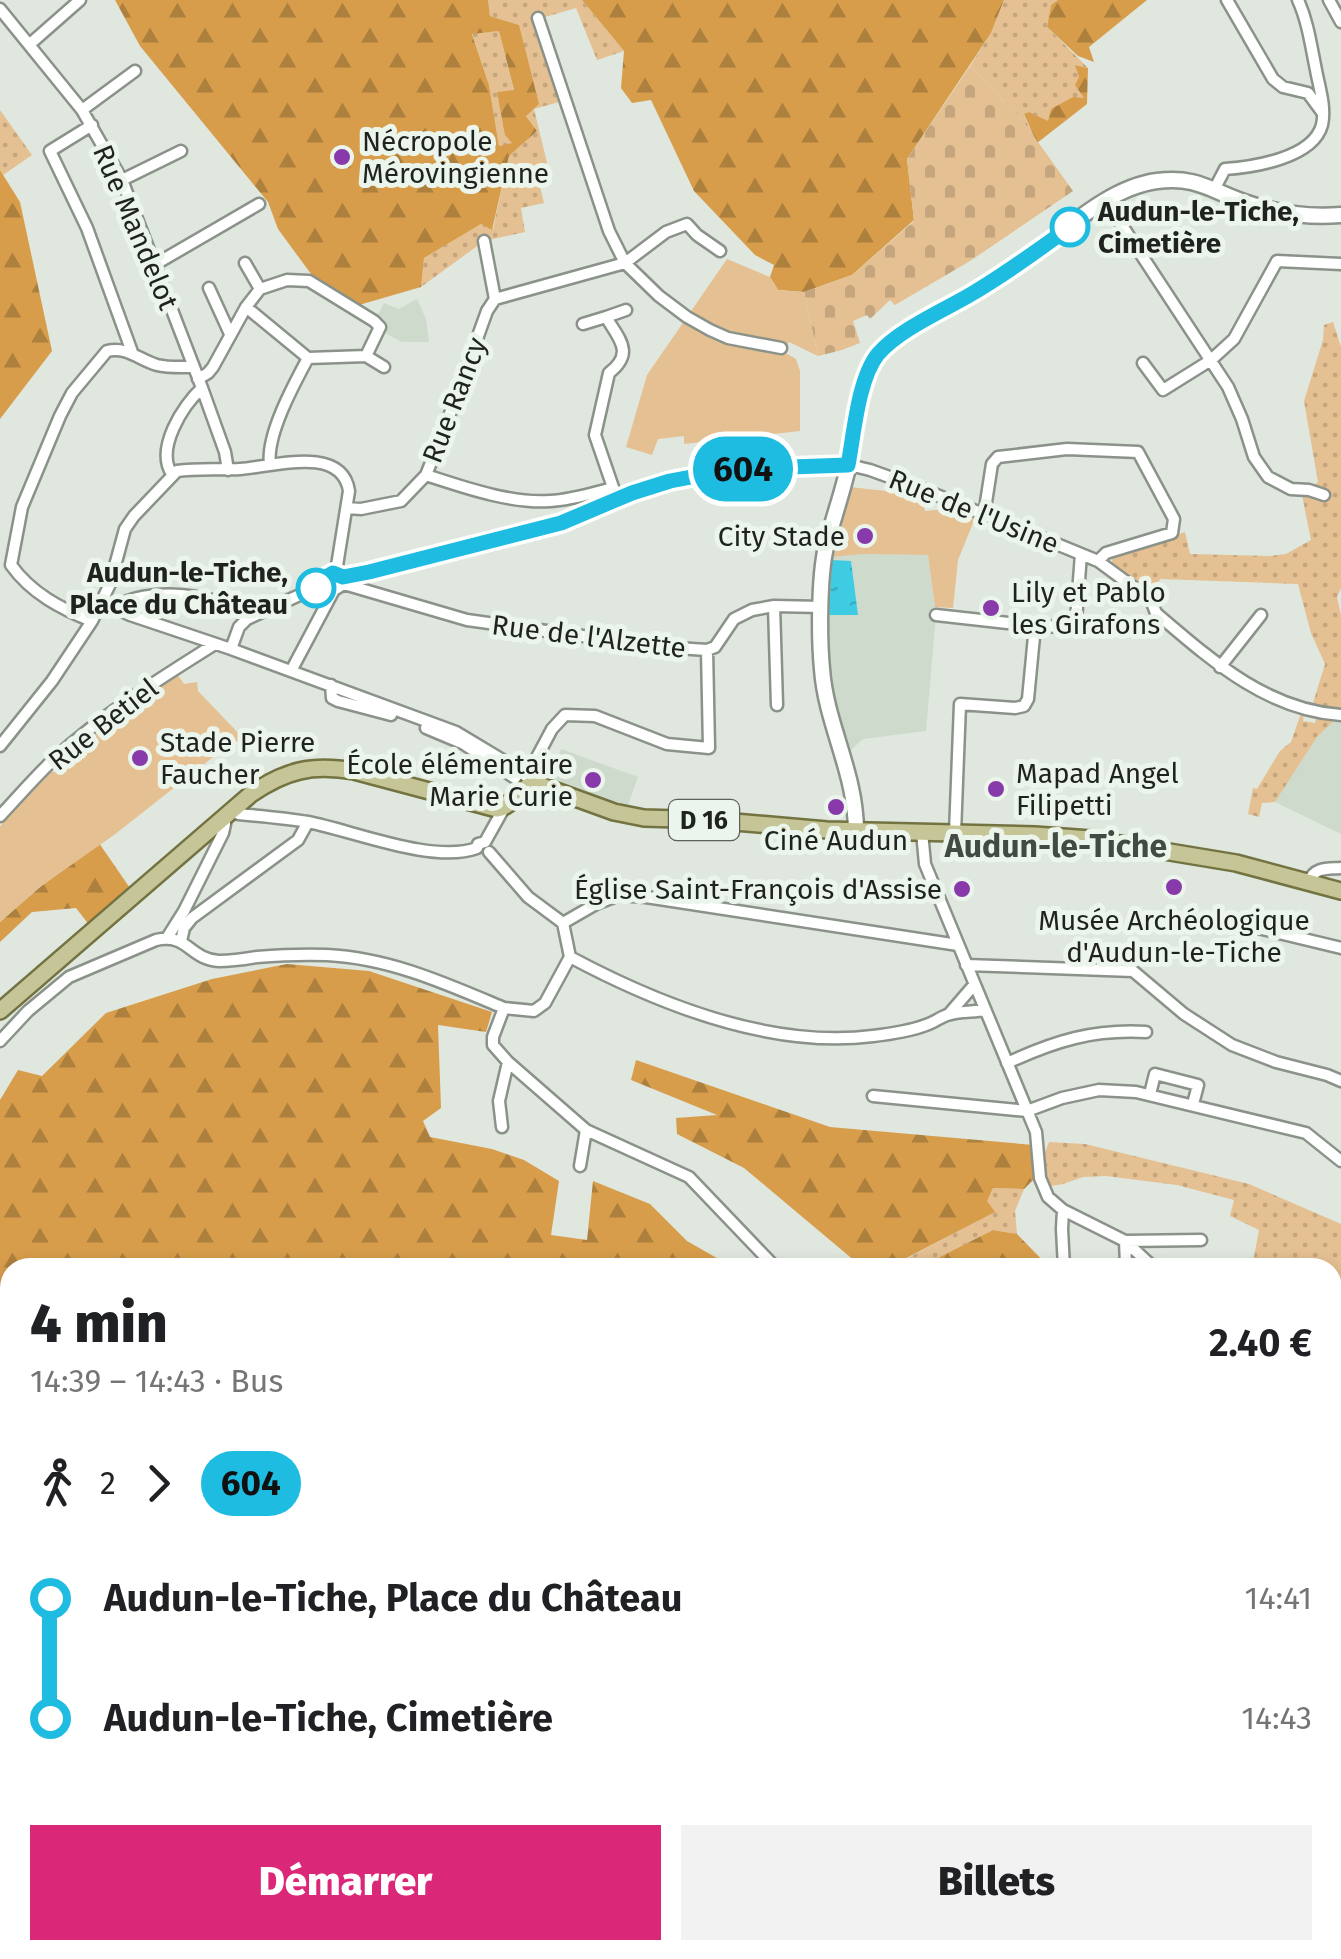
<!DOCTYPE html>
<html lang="fr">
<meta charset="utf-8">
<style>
body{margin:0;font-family:"Fira Sans",sans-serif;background:#f2f2f2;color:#202124;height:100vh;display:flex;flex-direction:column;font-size:38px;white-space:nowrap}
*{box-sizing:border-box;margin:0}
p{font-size:32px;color:#757577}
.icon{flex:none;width:55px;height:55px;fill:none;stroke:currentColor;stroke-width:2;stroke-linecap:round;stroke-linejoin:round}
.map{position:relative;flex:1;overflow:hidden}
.drawer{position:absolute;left:0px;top:1258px;width:1342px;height:702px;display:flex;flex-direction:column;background:#fff;border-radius:30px 30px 0 0;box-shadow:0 5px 15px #0003}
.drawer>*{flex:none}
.badge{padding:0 20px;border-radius:32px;font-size:35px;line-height:65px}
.map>.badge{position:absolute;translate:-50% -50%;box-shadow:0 0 0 5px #fff}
.legs{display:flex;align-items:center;gap:15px;height:110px;padding:0 30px;font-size:32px}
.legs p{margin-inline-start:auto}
.headline{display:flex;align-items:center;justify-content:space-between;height:170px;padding:0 30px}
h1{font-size:55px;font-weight:800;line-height:75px}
.button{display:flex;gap:20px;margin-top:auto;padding:20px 30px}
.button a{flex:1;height:115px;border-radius:0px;background:#db2777;color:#fff;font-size:40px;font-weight:800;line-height:115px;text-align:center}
.button a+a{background:#f2f2f2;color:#202124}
ul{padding:0 30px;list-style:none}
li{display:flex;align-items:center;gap:35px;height:120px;font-size:38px}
li i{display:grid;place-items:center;width:15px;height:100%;margin:0 12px;background:currentColor}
li i::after{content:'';width:25px;height:25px;margin:-12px;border:8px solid;border-radius:50%;background:#fff}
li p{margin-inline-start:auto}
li:first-child i{background:linear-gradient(#0000 50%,currentColor 0)}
li:last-child i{background:linear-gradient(currentColor 50%,#0000 0)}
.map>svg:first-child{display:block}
.built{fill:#cedbcc}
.grass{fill:url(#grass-dots)}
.forest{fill:url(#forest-firs);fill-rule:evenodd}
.cemetery{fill:url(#cemetery-stones)}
.green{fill:#e5c092}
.water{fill:url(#water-ripples)}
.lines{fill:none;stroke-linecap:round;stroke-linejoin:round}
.street-casing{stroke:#8a9289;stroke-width:15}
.secondary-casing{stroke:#8a9289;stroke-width:19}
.primary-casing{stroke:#737341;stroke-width:20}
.street{stroke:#fff;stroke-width:10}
.secondary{stroke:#fff;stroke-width:14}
.primary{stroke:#c6c598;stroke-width:15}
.line-1-casing{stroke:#fff;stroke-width:22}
.line-1{stroke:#1fbce1;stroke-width:15}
.poi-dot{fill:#883aab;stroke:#ecf5eb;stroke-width:4}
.stop-1-dot{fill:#fff;stroke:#1fbce1;stroke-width:5}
.labels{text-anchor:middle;stroke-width:10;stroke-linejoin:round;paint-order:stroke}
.shield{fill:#ecf5eb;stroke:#5c615c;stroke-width:2.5}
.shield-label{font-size:25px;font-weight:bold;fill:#1f221f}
.poi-label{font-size:28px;fill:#1f221f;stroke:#ecf5eb;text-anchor:start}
.stop-label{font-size:28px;font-weight:bold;fill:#1f221f;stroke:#ecf5eb;text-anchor:start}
.street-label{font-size:28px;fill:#1f221f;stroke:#ecf5eb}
.quarter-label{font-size:32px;font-weight:bold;fill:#434a43;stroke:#ecf5eb}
</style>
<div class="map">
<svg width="1341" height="1959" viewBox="0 0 1341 1959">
<defs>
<pattern id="grass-dots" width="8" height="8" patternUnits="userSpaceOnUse" patternTransform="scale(2.5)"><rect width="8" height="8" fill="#e5c092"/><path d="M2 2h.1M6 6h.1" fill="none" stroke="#c4a57d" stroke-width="1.8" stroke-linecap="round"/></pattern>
<pattern id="forest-firs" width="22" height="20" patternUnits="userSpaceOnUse" patternTransform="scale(2.5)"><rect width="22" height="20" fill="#d79d4b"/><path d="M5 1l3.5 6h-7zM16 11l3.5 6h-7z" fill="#ae803e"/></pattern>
<pattern id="cemetery-stones" width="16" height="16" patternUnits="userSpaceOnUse" patternTransform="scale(2.5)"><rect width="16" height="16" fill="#e5c092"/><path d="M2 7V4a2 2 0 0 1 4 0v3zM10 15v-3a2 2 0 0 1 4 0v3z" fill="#c4a57d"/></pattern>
<pattern id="water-ripples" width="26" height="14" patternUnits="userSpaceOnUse" patternTransform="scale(2.5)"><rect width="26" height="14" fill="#3ecce3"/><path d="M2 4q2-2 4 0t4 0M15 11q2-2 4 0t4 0" fill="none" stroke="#36afc2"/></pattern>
</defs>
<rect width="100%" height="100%" fill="#dfe7de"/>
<!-- built -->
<path class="built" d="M417,299L426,319L429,342H402L383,332L385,327L383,321L377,317L384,303L399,309Z
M864,554L928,555L936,615L926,731L863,739L849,752L833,700L827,669L831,557Z
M1341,714V834L1275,802L1317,737Z
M561,749L638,777L628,805L548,783Z"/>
<!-- grass -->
<path class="grass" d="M488,0H582L624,51L597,60L576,8L538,19L566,100L534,109L547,163L535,166L544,203L521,208L525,232L484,241L421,287L424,258L481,224L493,229L509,156L537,131L526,116L519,25L490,16Z
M1004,0H1058L1051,5L1047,27L1088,68L1076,65L1085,98L1048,122L1029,112L1024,115L1037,143L1023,121L970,66L991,33Z
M499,31L514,91L498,92L512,144L499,146L489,85L472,33Z
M0,110L32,155L3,175L0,170Z
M1333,322L1341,347V588L1337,597L1341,615V714L1317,737L1275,802L1262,803L1259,817L1248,814L1253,788L1257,789L1280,751L1291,742L1301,713L1304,714L1303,721L1315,723L1316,718L1332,720L1333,709L1313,703L1325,664L1311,633L1298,584L1160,579L1152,595L1113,566L1112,560L1114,556L1185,532L1190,554L1269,556L1286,554L1311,540L1302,495L1318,482L1304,401L1323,340L1324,325Z
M1049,1142L1085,1144L1249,1184L1341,1224V1470L1332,1464V1268L1252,1267L1259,1230L1230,1216L1234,1200L1177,1185L1106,1176L1083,1177L1063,1184L1046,1187L1043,1158Z
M993,1188L1024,1189L1015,1211L1017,1234L993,1230L920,1267L889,1268L994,1212L986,1201Z"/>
<!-- forest -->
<path class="forest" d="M115,0H488L490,16L519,25L539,104L526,116L537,131L509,156L492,230L481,224L424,258L421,287L359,305L314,278L278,229L268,202L140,46ZM499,31L514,90L497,92L505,135L512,143L499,146L489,85L472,34Z
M582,0H1004L991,33L907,159L914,220L852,275L804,292L778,290L770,277L774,265L755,255L694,191L651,100L632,103L621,88L624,51Z
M1058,0H1147L1089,47L1094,62L1078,56L1047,27L1051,5Z
M1075,65L1088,68L1087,104L1037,143L1024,114L1029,112L1048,121L1051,109L1073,97L1084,98L1075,85L1079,77Z
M0,170L20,202L52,351L0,419Z
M99,843L132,891L90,926L76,908L32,912L0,942V922L40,887Z
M287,964L369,971L492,1012L486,1032L438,1025L441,1108L423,1121L430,1137L492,1149L524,1160L559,1181L551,1235L587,1240L593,1181L650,1204L687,1241L729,1265H758L761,1267L556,1268L544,1265L543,1268H10V1784L0,1775V1100L18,1070L42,1076L106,1013L212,979Z
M636,1060L830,1127L1034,1145V1179L1024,1189L993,1188L987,1201L995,1212L889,1267H862L744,1168L677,1134L676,1118L717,1115L631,1080Z
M993,1230L1017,1234L1049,1267H920Z
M1332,1464L1341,1470V1636L1332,1631Z
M1341,1852V1959H201L197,1950H1040L1155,1955L1223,1950H1332L1333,1853Z"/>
<!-- cemetery -->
<path class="cemetery" d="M970,66L1023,121L1073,191L970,261L895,305L890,300L870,319L867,315L853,321L860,343L842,350L818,356L804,292L852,275L914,221L907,159Z"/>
<!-- green -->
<path class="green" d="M727,259L770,277L778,290L804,292L818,356L789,342L784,352L796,359L800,371V431L684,444V436L658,439L652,455L626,447L647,375Z
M850,487L922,495L925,511L945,509V503L975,518L958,560L953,608L935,607L928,555L864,554L831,557Z
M177,674L184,684L197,682L198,691L243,738L240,743L236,741L232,748L227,746L114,835L40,887L0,922V827L3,822L51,772H56L61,768L62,761C98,728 135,699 177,674Z"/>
<!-- water -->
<path class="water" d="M832,560L851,561L858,615H829Z"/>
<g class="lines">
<!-- street casing -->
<g class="street-casing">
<path id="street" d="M1227,0L1273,79L1283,87L1308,93L1322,112
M1329,0L1341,22
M0,9L82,110L122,180L202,388L225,452L228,470
M538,18L609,231L625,263L659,296L687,317L710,330L728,338L781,348
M30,44L80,0
M82,110L135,71
M92,125L50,151L87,228L132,352
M122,180L181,151
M1215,188L1225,169C1254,167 1313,158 1322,125C1326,107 1319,87 1316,70C1311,46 1308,22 1298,0
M1106,201L1228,387L1242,419L1254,457L1268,477L1291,489L1309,490L1324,495
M484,241L495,299
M245,263L260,289
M154,265L259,204
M209,288L230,334
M260,289L287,280L309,281L374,321L380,327L366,356L308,358C294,384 266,435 270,464
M246,307L308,358
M606,317L626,310
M583,324L606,317C619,339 635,353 609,373L595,435L617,499
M366,356L384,367
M1143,363L1163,390L1211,360L1234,339L1277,261L1341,264
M198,379L208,373L213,367L246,307L260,289
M172,474C155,449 183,405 202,388
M426,475C463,487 511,504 550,501C571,500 593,493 613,488
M347,508L361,509L401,501L426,475L446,425L487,311L495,299L625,263L666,232L687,224L697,235L720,251
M984,515L992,464L998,457L1067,449L1138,452L1174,519L1172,533L1106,553L1098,561
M344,584L467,620L662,647L707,650L715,647L734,619L752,610L774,606L822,607
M103,602L130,615L231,649L456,732L516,768L534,783
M774,606L777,705
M115,608C141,586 226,592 247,619
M936,615L1035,626
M92,621C61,609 31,593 11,565L22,507L60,416L72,393L107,351C127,346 139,360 157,365C169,368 181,367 193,367
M231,649L239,627L247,619L326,583L327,577L333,573L343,577L369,572L561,523L632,493L670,481L734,469L849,465L870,470L917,487L1098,561L1151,600L1156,613C1210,659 1266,710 1341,715
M1220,667L1261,615
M291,671L334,590L344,584L343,579
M331,685L332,698L338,701L391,715
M426,728L464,744L515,778L519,771
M0,746L52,681L92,621L110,584L125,529L134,516L177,471C198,468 219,470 240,469C271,467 342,444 349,491L336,572
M527,776L552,729L565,715L595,716L667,744L709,748L707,650
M234,809L238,814C261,816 285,818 308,822C354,831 433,864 477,848L478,844L485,842L504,808
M0,816C17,798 34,778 53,760C102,715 159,679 215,644
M922,832L925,864L1036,1132L1040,1178L1048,1197L1063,1210L1125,1241L1154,1268
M955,833L960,704L1015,708L1024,706L1028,699L1035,626L1071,627L1076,620L1081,554
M489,852L528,897L563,923L570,957L545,1003L534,1011L504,1008L493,1037V1045L508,1062L586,1130L689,1177L776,1268
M1309,881C1315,867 1327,869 1341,868
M563,923L596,904L619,895L646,897L958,945
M1258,928L1341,948
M167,938L184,911L223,833L225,824L222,819
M181,941L184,928L192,918L298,840L308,822
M570,957C658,1004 771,1049 873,1036C890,1034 910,1031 926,1025C933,1023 939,1018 947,1015C958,1011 973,1012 985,1010
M966,965L1133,971L1184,1014L1232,1045L1276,1062L1327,1075L1341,1081
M949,1014L974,985
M0,1041L28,1011L69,977L156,940C188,933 189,959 219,961C231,961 245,959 257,957C281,955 304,954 327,955C390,958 447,984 504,1008
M1007,1063C1055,1041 1093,1029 1146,1032
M1150,1094L1155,1074L1198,1085L1193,1104
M873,1096L1027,1111L1062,1098L1099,1090L1136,1092L1306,1133L1341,1161
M502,1127L499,1101L508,1062
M580,1166L586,1130
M1063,1210L1062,1229L1064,1268
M1085,1268L1126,1265L1125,1241L1201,1240"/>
</g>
<!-- secondary casing -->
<g class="secondary-casing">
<path id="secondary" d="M856,832C856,772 826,725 822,669C819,638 819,577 826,547C833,518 844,489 850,459C856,427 857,385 876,357C892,335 922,323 944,310C966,297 988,284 1009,270C1054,242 1103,188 1157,181C1196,176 1210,190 1244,202C1276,213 1307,218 1341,215"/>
</g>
<!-- primary casing -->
<g class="primary-casing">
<path id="primary" d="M0,1011L251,794C286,770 312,764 354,771L497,809C512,807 520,788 534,783L614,812L644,818L711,820L827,830L1035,835L1091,839L1236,863L1341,891"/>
</g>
<!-- street -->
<use href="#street" class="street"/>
<!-- secondary -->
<use href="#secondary" class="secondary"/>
<!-- primary -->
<use href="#primary" class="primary"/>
</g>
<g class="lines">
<!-- line-1 casing -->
<g class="line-1-casing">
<path id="line-1" d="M316,588L326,583L328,576L333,573L343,577L369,572L561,523L632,493L670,481L734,469L848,465C854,434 858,379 878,354C899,330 940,312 968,296C1004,275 1037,251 1070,227"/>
</g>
<!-- line-1 -->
<use href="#line-1" class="line-1"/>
</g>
<!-- markers -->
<g class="poi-dot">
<circle cx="342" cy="157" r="10"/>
<circle cx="865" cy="536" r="10"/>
<circle cx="991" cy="608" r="10"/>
<circle cx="140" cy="758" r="10"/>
<circle cx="593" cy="780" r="10"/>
<circle cx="996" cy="789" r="10"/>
<circle cx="836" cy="807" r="10"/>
<circle cx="1174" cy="887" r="10"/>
<circle cx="962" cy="889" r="10"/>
</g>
<g class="stop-1-dot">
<circle cx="1070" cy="227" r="18"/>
<circle cx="316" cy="588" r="18"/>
</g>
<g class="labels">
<!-- shield labels -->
<rect class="shield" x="669" y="800" width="70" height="40" rx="8"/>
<g class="shield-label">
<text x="704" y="829">D 16</text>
</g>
<!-- poi labels -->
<g class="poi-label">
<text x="362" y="151">Nécropole<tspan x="362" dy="32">Mérovingienne</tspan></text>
<text x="845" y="546" text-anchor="end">City Stade</text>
<text x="1011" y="602">Lily et Pablo<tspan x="1011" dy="32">les Girafons</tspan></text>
<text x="160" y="752">Stade Pierre<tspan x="160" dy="32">Faucher</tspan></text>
<text x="573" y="774" text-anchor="end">École élémentaire<tspan x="573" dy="32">Marie Curie</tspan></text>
<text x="1016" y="783">Mapad Angel<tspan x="1016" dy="32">Filipetti</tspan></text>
<text x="836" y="850" text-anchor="middle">Ciné Audun</text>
<text x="942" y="899" text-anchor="end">Église Saint-François d'Assise</text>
<text x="1174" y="930" text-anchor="middle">Musée Archéologique<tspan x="1174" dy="32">d'Audun-le-Tiche</tspan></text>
</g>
<!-- stop labels -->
<g class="stop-label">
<text x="1098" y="221">Audun-le-Tiche,<tspan x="1098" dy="32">Cimetière</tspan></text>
<text x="288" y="582" text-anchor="end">Audun-le-Tiche,<tspan x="288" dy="32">Place du Château</tspan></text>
</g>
<!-- street labels -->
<g class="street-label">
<text transform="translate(136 227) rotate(67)" y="10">Rue Mandelot</text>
<text transform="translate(454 400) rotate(-69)" y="10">Rue Rancy</text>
<text transform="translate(974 511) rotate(22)" y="10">Rue de l'Usine</text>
<text transform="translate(589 636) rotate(7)" y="10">Rue de l'Alzette</text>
<text transform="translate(103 724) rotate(-38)" y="10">Rue Betiel</text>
</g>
<!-- quarter labels -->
<g class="quarter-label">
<text x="1056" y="857">Audun-le-Tiche</text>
</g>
</g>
</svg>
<b class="badge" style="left:743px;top:469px;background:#1fbce1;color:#111">604</b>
<section class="drawer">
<div class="headline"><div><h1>4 min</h1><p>14:39 – 14:43 · Bus</p></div><b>2.40 €</b></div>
<div class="legs"><svg class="icon" aria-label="walk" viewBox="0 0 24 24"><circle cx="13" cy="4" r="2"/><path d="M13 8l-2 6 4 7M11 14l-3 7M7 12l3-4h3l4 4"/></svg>2<svg class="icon" aria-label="forward" viewBox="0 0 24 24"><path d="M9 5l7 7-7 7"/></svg><b class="badge" style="background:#1fbce1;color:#111">604</b></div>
<ul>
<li><i style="color:#1fbce1"></i><b>Audun-le-Tiche, Place du Château</b><p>14:41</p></li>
<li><i style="color:#1fbce1"></i><b>Audun-le-Tiche, Cimetière</b><p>14:43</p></li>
</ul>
<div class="button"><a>Démarrer</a><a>Billets</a></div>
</section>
</div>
